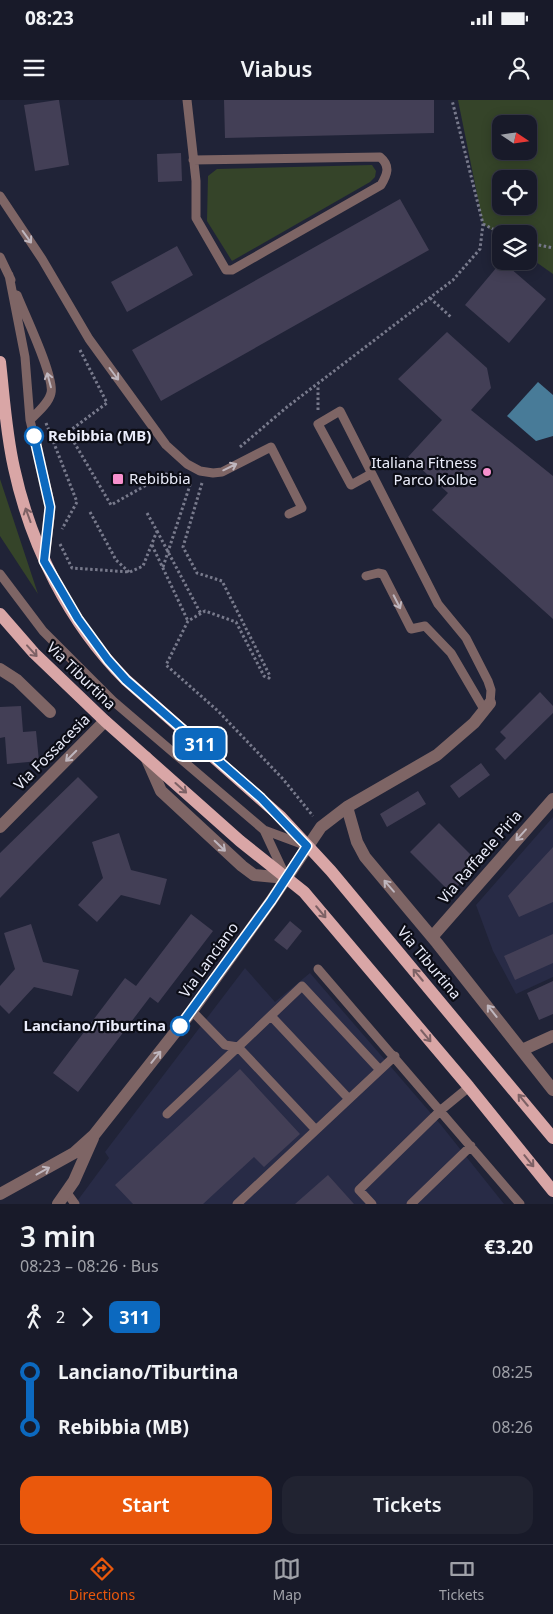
<!DOCTYPE html>
<meta charset="utf-8">
<style>
body{margin:0;font-family:"Noto Sans",sans-serif;background:#212331;color:#f1f3f6;height:100vh;display:flex;flex-direction:column;font-size:19px;white-space:nowrap}
*{box-sizing:border-box;margin:0}
p{font-size:16px;color:#9fa1a8}
.icon{flex:none;width:28px;height:28px;fill:none;stroke:currentColor;stroke-width:2;stroke-linecap:round;stroke-linejoin:round}
.map{position:relative;height:1104px;overflow:hidden}
.drawer{display:flex;flex-direction:column;background:#181a29;flex:1}
.drawer>*{flex:none}
.badge{padding:0 10px;border-radius:8px;font-size:18px;line-height:32px}
.needle{width:32px;rotate:103deg}
.fabs{position:absolute;left:492px;top:15px;display:grid;gap:10px}
.fabs a{display:grid;place-items:center;width:45px;height:45px;border-radius:10px;background:#181a29;box-shadow:0 2px 12px #0003,0 0 0 1px #363846;font-size:25px}
.map>.badge{position:absolute;translate:-50% -50%;box-shadow:0 0 0 2px #fff}
.legs{display:flex;align-items:center;gap:8px;height:55px;padding:0 20px;font-size:16px}
.legs p{margin-inline-start:auto}
.headline{display:flex;align-items:center;justify-content:space-between;height:85px;padding:0 20px}
h1{font-size:28px;font-weight:600;line-height:38px}
.action{display:flex;gap:10px;margin-top:auto;padding:10px 20px}
.action a{flex:1;height:58px;border-radius:15px;background:#ea580c;color:#fff;font-size:20px;font-weight:600;line-height:58px;text-align:center}
.action a+a{background:#212331;color:#f1f3f6}
ul{padding:0 20px;list-style:none}
li{display:flex;align-items:center;gap:18px;height:55px;font-size:19px}
li i{display:grid;place-items:center;width:8px;height:100%;margin:0 6px;background:currentColor}
li i::after{content:'';width:12px;height:12px;margin:-6px;border:4px solid;border-radius:50%;background:#181a29}
li p{margin-inline-start:auto}
li:first-child i{background:linear-gradient(#0000 50%,currentColor 0)}
li:last-child i{background:linear-gradient(currentColor 50%,#0000 0)}
.status{display:flex;justify-content:space-between;align-items:center;height:35px;padding:0 25px;background:#181a29;direction:ltr}
.status svg{height:14px;fill:currentColor}
header{display:flex;justify-content:space-between;align-items:center;height:65px;padding:0 20px;background:#181a29;font-size:22px;font-weight:600}
.dock{display:flex;justify-content:space-around;align-items:center;height:70px;border-top:1px solid #363846;background:#181a29;font-size:14px;color:#9fa1a8}
.dock a{display:grid;justify-items:center;gap:2px}
.dock .active{color:#ea580c}
.map>svg:first-child{display:block}
.built{fill:#282b46}
.green{fill:#354429;fill-rule:evenodd}
.water{fill:#487b98}
.building{fill:#433f56}
.lines{fill:none;stroke-linecap:round;stroke-linejoin:round}
.path{stroke:#787a8c;stroke-width:3;stroke-dasharray:2.5 2.5;stroke-linecap:butt}
.lane{stroke:#7e6565;stroke-width:9}
.street{stroke:#7e6565;stroke-width:12}
.primary{stroke:#d9a6a6;stroke-width:12}
.oneway{stroke:#bfb6be}
.oneway2{stroke:#7d6165}
.line-1-casing{stroke:#fff;stroke-width:11}
.line-1{stroke:#0c69bf;stroke-width:8}
.stop-1-dot{fill:#fff;stroke:#0c69bf;stroke-width:2.5}
.poi-dot{fill:#f790cd;stroke:#0c0d16;stroke-width:2}
.labels{text-anchor:middle;stroke-width:4.5;stroke-linejoin:round;paint-order:stroke}
.stop-label{font-size:15px;font-weight:bold;fill:#eaecfa;stroke:#0c0d16;text-anchor:start}
.poi-label{font-size:15px;fill:#eaecfa;stroke:#0c0d16;text-anchor:end}
.street-label{font-size:15px;fill:#eaecfa;stroke:#0c0d16}
</style>
<div class="status"><b>08:23</b><svg viewBox="0 0 49 12"><path d="M0 12V9h3v3zM5 12V6h3v6zM10 12V3h3v9zM15 12V0h3v12zM26 1h20v11H26zM47 4h2v5h-2z"/></svg></div>
<header><svg class="icon" aria-label="menu" viewBox="0 0 24 24"><path d="M4 6h16M4 12h16M4 18h16"/></svg>Viabus<svg class="icon" aria-label="person" viewBox="0 0 24 24"><circle cx="12" cy="8" r="4"/><path d="M4 21q1-7 8-7t8 7"/></svg></header>
<div class="map">
<svg width="553" height="1104" viewBox="0 0 553 1104">
<rect width="100%" height="100%" fill="#202337"/>
<!-- built -->
<path class="built" d="M553,717V877L516,894L493,851L476,805Z
M245,868L275,902L310,873L441,1025L504,1104H75L109,1058L105,1052Z"/>
<!-- green -->
<path class="green" d="M458,0H553V174L529,157V134H501V137L483,124ZM501,24H529V51H501ZM501,79H529V106H501Z
M372,65L376,71L375,77L370,82L232,161L207,121L208,76L217,69Z
M0,379L38,494L0,436Z"/>
<!-- water -->
<path class="water" d="M538,282L553,295V336L536,341L507,316Z"/>
<!-- building -->
<path class="building" d="M57,0H59L69,65L35,71L24,5Z
M224,0H434V33L225,38Z
M181,53L182,81L158,82L157,54Z
M400,99L429,150L161,301L132,250Z
M177,146L193,175L127,212L111,182Z
M502,161L546,199L509,243L465,205Z
M447,232L487,268L491,288L471,310L553,376V519L432,410L448,393L408,357L442,320L398,279Z
M540,592L553,606V613L505,660L495,649L506,638L500,632Z
M21,606L23,632L36,631L39,661L7,664L5,637L0,638V607Z
M481,663L490,675L459,698L450,686Z
M78,677L98,697L0,798V753Z
M418,691L426,704L387,727L380,714Z
M439,723L480,764L451,793L410,752Z
M119,733L131,770L167,779L160,805L121,795L97,822L78,805L103,778L92,742Z
M553,747V802L519,817L508,796Z
M191,814L213,831L158,903L150,897L78,992L53,973L125,878L136,886Z
M290,821L302,831L287,850L274,840Z
M31,824L43,862L79,870L72,896L34,887L9,914L0,905V886L15,869L4,833Z
M553,834V863L515,880L504,856Z
M553,881V914L539,920L527,893Z
M240,969L300,1034L264,1067L254,1057L203,1104H133L115,1085Z
M328,1075L354,1104H295Z"/>
<g class="lines">
<!-- path -->
<path class="path" d="M483,124L503,134
M529,143L553,148
M430,198L452,218
M80,250L107,303L68,332L111,405L166,374L189,381
M318,310V286
M46,323L77,402L62,429
M240,347L287,307L453,180L480,149L483,124L452,0
M202,383L183,447L197,473L222,481L270,576L269,578L264,576L236,522L205,511L188,521L166,565L218,611L283,679L313,716
M90,412L116,460L129,472
M157,431L201,514
M60,444L72,468L130,472L143,466L157,431L147,413
M152,445L188,521
M163,467L191,382"/>
<!-- lane -->
<path class="lane" d="M187,0L196,81V118L226,170H232L381,85C387,75 391,66 380,57L193,60
M0,96L42,159L89,239L166,345L187,364L200,371L213,373L222,372L271,347L302,408L289,414
M0,157L11,180
M9,175L25,257L30,320L49,398L50,418L45,458
M17,195C24,213 55,277 51,293C49,303 37,313 30,320
M371,374L351,385L318,324L340,311L438,504L466,538L488,581L491,590L490,603
M0,474L43,531L113,601L264,730L307,746
M366,476L378,473L383,474L411,529L425,526L451,553L485,611
M264,730L285,775
M318,869L520,1104
M192,911L225,945L238,947
M271,916L349,999
M167,1014L238,947
M316,1030L238,947L302,886L380,970
M67,1093L75,1104
M237,1104L395,956
M372,1104L359,1090L441,1010L469,987
M411,1104L471,1046"/>
<!-- street -->
<path class="street" d="M0,569L17,580L50,612
M146,657L161,691L242,766L254,775L286,778
M347,707L357,742L365,757L437,843L553,990
M0,727L105,621
M432,837L553,699
M522,950L553,936
M0,1094L74,1053L94,1035L192,911L271,801L321,727L347,707L437,655L474,623L490,603
M58,1104L74,1081L93,1038"/>
<!-- primary -->
<path class="primary" d="M0,262C4,297 6,333 14,368C31,446 69,523 126,580L281,717L331,771L553,1038
M0,514L34,553L105,621L240,741L304,792L469,987L553,1091"/>
</g>
<!-- one-way arrows -->
<defs><path id="oneway-shaft" d="M-6 0H5M1.5-3L5.5 0L1.5 3" fill="none" stroke-width="1.6" stroke-linecap="round" stroke-linejoin="round" transform="scale(1.25)"/></defs>
<g class="oneway">
<use href="#oneway-shaft" transform="translate(27 137) rotate(54)"/>
<use href="#oneway-shaft" transform="translate(114 274) rotate(53)"/>
<use href="#oneway-shaft" transform="translate(49 280) rotate(-105)"/>
<use href="#oneway-shaft" transform="translate(230 367) rotate(-26)"/>
<use href="#oneway-shaft" transform="translate(397 502) rotate(63)"/>
<use href="#oneway-shaft" transform="translate(71 656) rotate(135)"/>
<use href="#oneway-shaft" transform="translate(521 735) rotate(132)"/>
<use href="#oneway-shaft" transform="translate(220 746) rotate(44)"/>
<use href="#oneway-shaft" transform="translate(389 786) rotate(-131)"/>
<use href="#oneway-shaft" transform="translate(492 911) rotate(-128)"/>
<use href="#oneway-shaft" transform="translate(156 957) rotate(-51)"/>
<use href="#oneway-shaft" transform="translate(43 1071) rotate(-29)"/>
</g>
<g class="oneway2">
<use href="#oneway-shaft" transform="translate(28 415) rotate(-110)"/>
<use href="#oneway-shaft" transform="translate(32 551) rotate(48)"/>
<use href="#oneway-shaft" transform="translate(181 688) rotate(42)"/>
<use href="#oneway-shaft" transform="translate(321 812) rotate(50)"/>
<use href="#oneway-shaft" transform="translate(418 875) rotate(-130)"/>
<use href="#oneway-shaft" transform="translate(426 936) rotate(50)"/>
<use href="#oneway-shaft" transform="translate(523 1000) rotate(-130)"/>
<use href="#oneway-shaft" transform="translate(529 1061) rotate(51)"/>
</g>
<g class="lines">
<!-- line-1 casing -->
<g class="line-1-casing">
<path id="line-1" d="M34,336L50,407L44,461L78,519L108,560L126,580L261,698L307,746L271,801L180,926"/>
</g>
<!-- line-1 -->
<use href="#line-1" class="line-1"/>
</g>
<!-- markers -->
<g class="stop-1-dot">
<circle cx="34" cy="336" r="9"/>
<circle cx="180" cy="926" r="9"/>
</g>
<g class="poi-dot">
<circle cx="487" cy="372" r="5"/>
<rect x="112" y="373" width="12" height="12" rx="2.5"/>
</g>
<g class="labels">
<!-- stop labels -->
<g class="stop-label">
<text x="48" y="341">Rebibbia (MB)</text>
<text x="166" y="931" text-anchor="end">Lanciano/Tiburtina</text>
</g>
<!-- poi labels -->
<g class="poi-label">
<text x="477" y="368">Italiana Fitness<tspan x="477" dy="17">Parco Kolbe</tspan></text>
<text x="129" y="384" text-anchor="start">Rebibbia</text>
</g>
<!-- street labels -->
<g class="street-label">
<text transform="translate(81 576) rotate(44)" y="5">Via Tiburtina</text>
<text transform="translate(52 652) rotate(-45)" y="5">Via Fossacesia</text>
<text transform="translate(480 757) rotate(-49)" y="5">Via Raffaele Piria</text>
<text transform="translate(209 860) rotate(-54)" y="5">Via Lanciano</text>
<text transform="translate(429 863) rotate(50)" y="5">Via Tiburtina</text>
</g>
</g>
</svg>
<div class="fabs">
<a><svg class="needle" viewBox="-14 -14 28 28"><path d="M0-13l5 13h-10z" fill="#e53935"/><path d="M0 13l5-13h-10z" fill="#9fa1a8"/></svg></a>
<a><svg class="icon" aria-label="locate" viewBox="0 0 24 24"><circle cx="12" cy="12" r="6"/><path d="M12 2v4M12 18v4M2 12h4M18 12h4"/></svg></a>
<a><svg class="icon" aria-label="layers" viewBox="0 0 24 24"><path d="M12 4l9 5-9 5-9-5zM3 14l9 5 9-5"/></svg></a>
</div>
<b class="badge" style="left:200px;top:644px;background:#0c69bf;color:#fff">311</b>
</div>
<section class="drawer">
<div class="headline"><div><h1>3 min</h1><p>08:23 – 08:26 · Bus</p></div><b>€3.20</b></div>
<div class="legs"><svg class="icon" aria-label="walk" viewBox="0 0 24 24"><circle cx="13" cy="4" r="2"/><path d="M13 8l-2 6 4 7M11 14l-3 7M7 12l3-4h3l4 4"/></svg>2<svg class="icon" aria-label="forward" viewBox="0 0 24 24"><path d="M9 5l7 7-7 7"/></svg><b class="badge" style="background:#0c69bf;color:#fff">311</b></div>
<ul>
<li><i style="color:#0c69bf"></i><b>Lanciano/Tiburtina</b><p>08:25</p></li>
<li><i style="color:#0c69bf"></i><b>Rebibbia (MB)</b><p>08:26</p></li>
</ul>
<div class="action"><a>Start</a><a>Tickets</a></div>
</section>
<nav class="dock">
<a class="active"><svg class="icon" aria-label="directions" viewBox="0 0 24 24"><path d="M12 3l9 9-9 9-9-9zM9 14v-3h6M13 9l2 2-2 2"/></svg>Directions</a>
<a><svg class="icon" aria-label="map" viewBox="0 0 24 24"><path d="M3 6l6-2 6 2 6-2v14l-6 2-6-2-6 2zM9 4v14M15 6v14"/></svg>Map</a>
<a><svg class="icon" aria-label="tickets" viewBox="0 0 24 24"><path d="M3 7h18v10H3zM15 7v10"/></svg>Tickets</a>
</nav>
